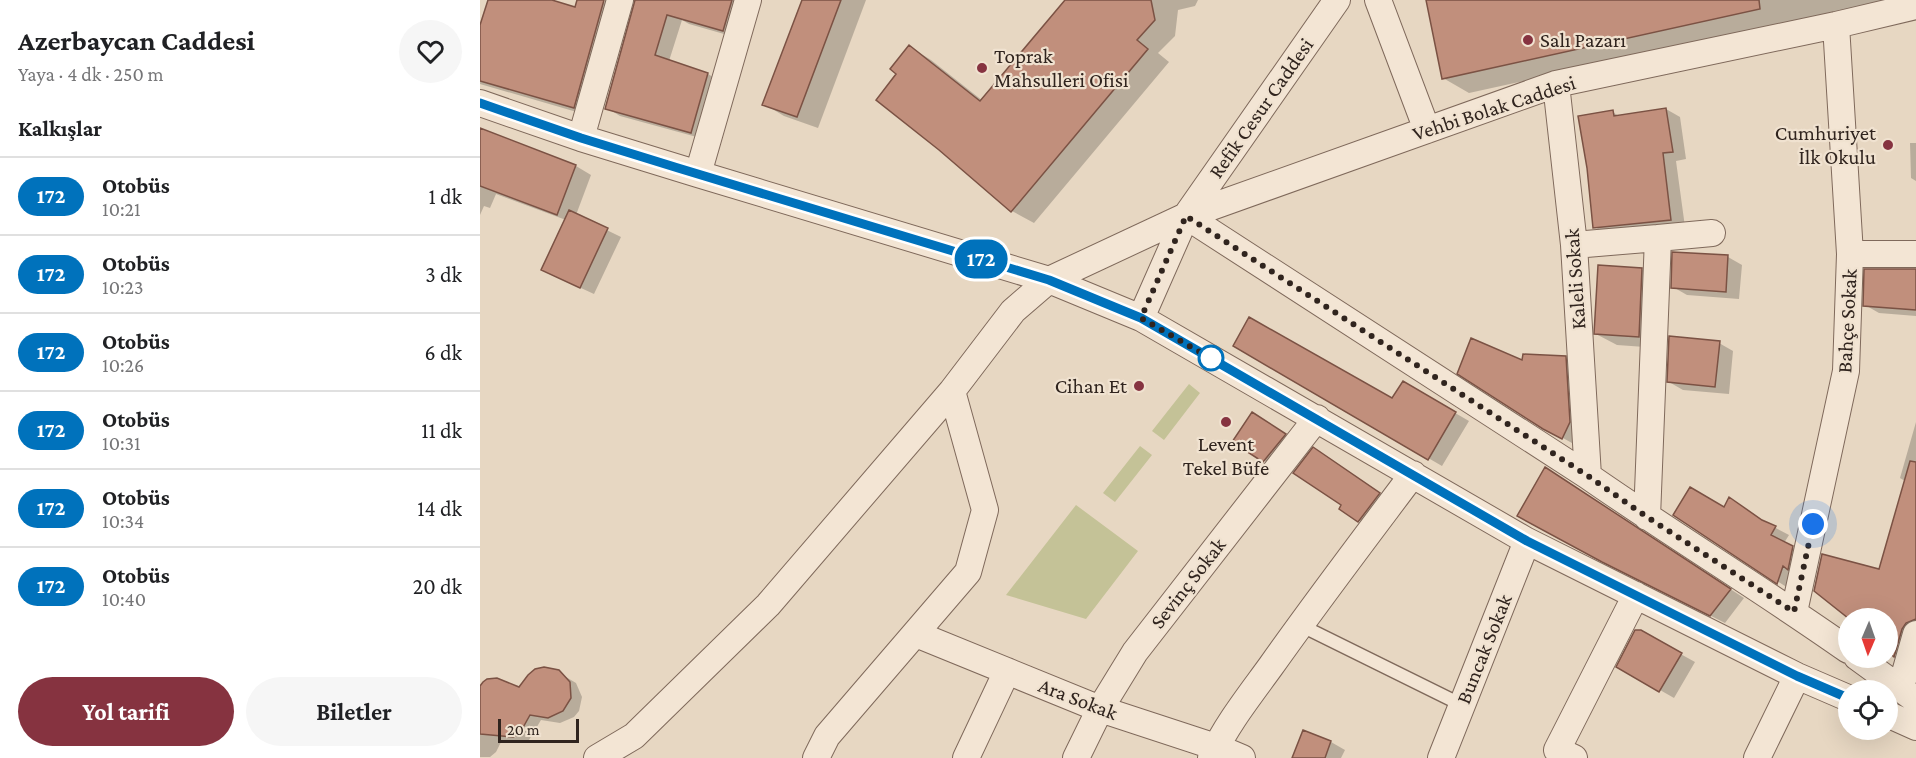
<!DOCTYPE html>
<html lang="tr">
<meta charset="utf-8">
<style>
body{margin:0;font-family:"Crimson Pro",serif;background:#f6f6f6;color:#202124;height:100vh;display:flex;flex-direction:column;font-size:22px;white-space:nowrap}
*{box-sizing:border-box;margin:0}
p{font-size:20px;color:#757577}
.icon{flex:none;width:33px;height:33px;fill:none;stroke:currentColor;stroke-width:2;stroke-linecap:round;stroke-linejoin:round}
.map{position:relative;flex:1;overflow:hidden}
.details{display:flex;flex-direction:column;background:#fff;width:480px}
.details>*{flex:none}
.badge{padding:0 12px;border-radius:20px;font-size:21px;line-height:39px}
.needle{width:39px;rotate:182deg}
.tools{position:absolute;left:1358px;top:608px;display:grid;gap:12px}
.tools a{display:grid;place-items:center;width:60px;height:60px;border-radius:50%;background:#fff;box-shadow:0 6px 24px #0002;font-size:30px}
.scale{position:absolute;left:18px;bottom:15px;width:81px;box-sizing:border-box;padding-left:6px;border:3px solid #30241e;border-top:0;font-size:16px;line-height:21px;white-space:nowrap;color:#30241e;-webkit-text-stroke:4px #f0e2d0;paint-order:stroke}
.you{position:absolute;width:30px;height:30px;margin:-15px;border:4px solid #fff;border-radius:50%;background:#1a73e8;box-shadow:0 0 0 9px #1a73e833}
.map>.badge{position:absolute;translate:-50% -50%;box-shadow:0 0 0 3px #fff}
h2{padding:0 18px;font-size:22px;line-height:54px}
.round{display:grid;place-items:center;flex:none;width:63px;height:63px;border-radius:32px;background:#f6f6f6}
.headline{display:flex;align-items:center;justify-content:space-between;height:102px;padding:0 18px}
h1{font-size:28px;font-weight:700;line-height:45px}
.cta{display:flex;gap:12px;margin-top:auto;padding:12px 18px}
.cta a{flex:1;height:69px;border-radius:36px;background:#863340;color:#fff;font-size:24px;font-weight:700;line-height:69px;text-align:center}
.cta a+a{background:#f6f6f6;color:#202124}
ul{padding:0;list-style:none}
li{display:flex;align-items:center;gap:18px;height:78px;padding:0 18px;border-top:2px solid #e0e0e0}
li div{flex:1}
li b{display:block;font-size:22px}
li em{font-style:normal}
li .badge{min-width:66px;font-weight:700;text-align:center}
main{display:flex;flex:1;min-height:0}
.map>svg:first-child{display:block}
.green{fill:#c4c297}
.shadow{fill:#0003}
.building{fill:#c18f7c;stroke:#7b5244;stroke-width:1.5}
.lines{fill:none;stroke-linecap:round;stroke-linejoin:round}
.service-casing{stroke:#7f695b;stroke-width:15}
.minor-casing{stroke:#7f695b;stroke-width:28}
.service{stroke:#f3e5d4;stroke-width:12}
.minor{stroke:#f3e5d4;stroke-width:26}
.line-casing{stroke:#fff;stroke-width:14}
.line{stroke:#0072bc;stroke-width:9}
.walk{stroke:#30241e;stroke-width:6;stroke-dasharray:0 10.8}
.poi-dot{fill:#863340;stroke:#f0e2d0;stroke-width:2}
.stop-dot{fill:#fff;stroke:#0072bc;stroke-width:3}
.labels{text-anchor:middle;stroke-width:4.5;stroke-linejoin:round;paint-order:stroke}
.poi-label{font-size:21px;fill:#30241e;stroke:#f0e2d0;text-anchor:start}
.street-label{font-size:21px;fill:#30241e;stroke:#f0e2d0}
</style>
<main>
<section class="details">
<div class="headline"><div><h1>Azerbaycan Caddesi</h1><p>Yaya · 4 dk · 250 m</p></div><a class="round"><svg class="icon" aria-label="heart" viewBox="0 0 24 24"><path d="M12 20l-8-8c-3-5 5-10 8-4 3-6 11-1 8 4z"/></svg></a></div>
<h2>Kalkışlar</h2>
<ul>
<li><span class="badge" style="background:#0072bc;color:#fff">172</span><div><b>Otobüs</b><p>10:21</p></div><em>1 dk</em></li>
<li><span class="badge" style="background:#0072bc;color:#fff">172</span><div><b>Otobüs</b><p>10:23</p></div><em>3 dk</em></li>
<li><span class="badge" style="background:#0072bc;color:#fff">172</span><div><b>Otobüs</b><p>10:26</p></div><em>6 dk</em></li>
<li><span class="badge" style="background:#0072bc;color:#fff">172</span><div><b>Otobüs</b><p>10:31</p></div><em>11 dk</em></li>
<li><span class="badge" style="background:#0072bc;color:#fff">172</span><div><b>Otobüs</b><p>10:34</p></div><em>14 dk</em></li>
<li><span class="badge" style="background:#0072bc;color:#fff">172</span><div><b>Otobüs</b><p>10:40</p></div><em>20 dk</em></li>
</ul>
<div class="cta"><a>Yol tarifi</a><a>Biletler</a></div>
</section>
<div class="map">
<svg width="1436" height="758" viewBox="0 0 1436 758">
<rect width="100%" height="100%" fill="#e7d7c2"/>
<!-- green -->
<path class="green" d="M709,384L720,393L684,440L672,431Z
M660,446L672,455L635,502L623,493Z
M596,505L658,551L606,619L526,595Z"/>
<!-- shadow -->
<path class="shadow" d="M9,0H69L96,9L99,0H122L121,2L124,3L125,0H141L107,115L0,84V30Z
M200,0H269L258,38L209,24L202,20L189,61L228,74L241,82L224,139L140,116L127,108L156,2Z
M323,0H386L338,128L304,116L284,104Z
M587,0H718L715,6L698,10L695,36L678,53L689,62L554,223L532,211L460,149L419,73L430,47L451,60L503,101Z
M947,0H1414L989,93L963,78Z
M1186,109L1200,117L1206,159L1196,161L1205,227L1129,236L1115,227L1132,112L1141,117Z
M0,130L96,166L111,175L96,215L141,237L114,294L77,277L86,220L16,194L10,208L4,206L0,215Z
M1430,143H1436V181L1431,178Z
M1248,257L1262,265L1259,299L1207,295L1193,287Z
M1161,269L1182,281L1179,348L1137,345L1116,334Z
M1436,271V316L1399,313L1385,305Z
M1239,343L1253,351L1249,394L1203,390L1189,382Z
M755,346L913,400L923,383L989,421L962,466Z
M1085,358L1104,368L1101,448L1063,427L1043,363Z
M786,422L818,443L798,469L754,441Z
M1436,422V643L1430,664L1407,649V618H1369L1400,571L1425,481L1420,478Z
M847,457L913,502L893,529L861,508L864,504Z
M1079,477L1264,598L1245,623L1138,569Z
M1250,499L1288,524L1309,535L1304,543L1326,555L1311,590L1195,515L1244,509Z
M1157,630L1215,662L1194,698L1138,666Z
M64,668H71L96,683L102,697L99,711L94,717L80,723L61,720L49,740L40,743L22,740L16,752L10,757H0V689H40Z
M824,732L851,742L865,750L861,758H814Z"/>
<!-- building -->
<path class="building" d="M8,0H72L95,7L97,0H124L94,108L0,81V25Z
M155,0H252L243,31L187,15L175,55L228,73L211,133L125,109Z
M322,0H361L317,117L282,105Z
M585,0H671L675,20L657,40L668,49L531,212L459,150L396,100L416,74L410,69L429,45L500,101Z
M946,0H1279L1280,9L962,79Z
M1186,108L1193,152L1183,153L1191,220L1113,228L1107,168L1098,116L1133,110L1134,116Z
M0,128L96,165L77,215L0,186Z
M89,210L128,228L100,288L61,270Z
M1192,252L1248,255L1246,292L1191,288Z
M1118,265L1162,268L1159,337L1114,334Z
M1384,269H1436V310L1383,306Z
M769,317L912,398L923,381L976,412L948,460L753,346Z
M1189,336L1240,341L1235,387L1187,382Z
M991,338L1042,360L1043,354L1086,356L1090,422L1082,439L1063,429L977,374Z
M772,412L806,434L783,462L752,442Z
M833,447L900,493L878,522L859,509L861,505L813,473Z
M1430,461L1436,462V619L1426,623L1422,629L1414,657L1407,651V618H1368L1334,591L1342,554L1399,569Z
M1065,467L1251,589L1230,616L1122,562L1037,516Z
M1210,487L1244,507L1249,497L1282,520L1296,526L1291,535L1313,546L1308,570L1303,566L1297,584L1193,515Z
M1155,630H1161L1202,653L1179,692L1136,667Z
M64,667L79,670L90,682L91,698L83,711L68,718L50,715L41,731L34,737L0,734V686L3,682L7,679L17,678L39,687L48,675L55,669Z
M823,730L851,741L845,758H812Z"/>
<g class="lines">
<!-- service casing -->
<g class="service-casing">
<path id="service" d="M820,625L982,705"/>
</g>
<!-- minor casing -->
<g class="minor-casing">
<path id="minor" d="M898,0L947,130
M1076,84L1094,245L1108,476
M0,103L101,138L218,174L569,280L661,318L1047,541L1317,676L1368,698
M101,138L140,0
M218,174L268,0
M706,216L1108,476C1194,536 1283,590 1368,650
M1094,245L1178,238
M1370,254H1436
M661,318L706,216L857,0
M1167,517L1178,238L1232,233
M1314,612L1366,371L1370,254L1356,25
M436,634L620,709L736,747L762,758
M1377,657L1436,700
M1421,687L1436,634
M1407,714L1436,727
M117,758L154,736L288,605L472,391
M336,758L347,736L488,572L505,510L472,391L533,311L569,280L706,216L1076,84L1356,25L1436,6
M486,758L527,671
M596,758L620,709L655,652L837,418
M731,758C746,725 770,695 791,666C837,601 885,538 933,474
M961,758L1047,541
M1094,758L1077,750L1156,595
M1277,758L1317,676"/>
</g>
<!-- service -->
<use href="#service" class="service"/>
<!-- minor -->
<use href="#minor" class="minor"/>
</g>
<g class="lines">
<!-- line casing -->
<g class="line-casing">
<path id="line" d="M0,103L101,138L198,168L569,280L661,318L1047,541L1317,676L1368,698"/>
</g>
<!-- line -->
<use href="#line" class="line"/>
<!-- walk -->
<path class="walk" d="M731,358L739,363L661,318L706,216L1108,476L1167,517L1314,612L1333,524"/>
</g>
<!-- markers -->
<g class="poi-dot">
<circle cx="1048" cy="40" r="6"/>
<circle cx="502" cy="68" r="6"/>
<circle cx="1408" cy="145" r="6"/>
<circle cx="659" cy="386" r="6"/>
<circle cx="746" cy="422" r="6"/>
</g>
<circle class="stop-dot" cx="731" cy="358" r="12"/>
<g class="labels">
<!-- poi labels -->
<g class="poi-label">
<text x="1060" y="47">Salı Pazarı</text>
<text x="514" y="63">Toprak<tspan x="514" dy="24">Mahsulleri Ofisi</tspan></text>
<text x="1396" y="140" text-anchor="end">Cumhuriyet<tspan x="1396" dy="24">İlk Okulu</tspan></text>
<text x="647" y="393" text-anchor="end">Cihan Et</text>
<text x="746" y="451" text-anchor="middle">Levent<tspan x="746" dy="24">Tekel Büfe</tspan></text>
</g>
<!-- street labels -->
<g class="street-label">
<text transform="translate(781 108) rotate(-55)" y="7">Refik Cesur Caddesi</text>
<text transform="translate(1014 108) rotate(-18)" y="7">Vehbi Bolak Caddesi</text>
<text transform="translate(1095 279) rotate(-94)" y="7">Kaleli Sokak</text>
<text transform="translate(1367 321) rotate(-87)" y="7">Bahçe Sokak</text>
<text transform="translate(708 583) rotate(-52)" y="7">Sevinç Sokak</text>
<text transform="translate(1004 649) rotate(-68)" y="7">Buncak Sokak</text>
<text transform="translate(598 699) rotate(21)" y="7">Ara Sokak</text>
</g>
</g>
</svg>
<div class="tools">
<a><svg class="needle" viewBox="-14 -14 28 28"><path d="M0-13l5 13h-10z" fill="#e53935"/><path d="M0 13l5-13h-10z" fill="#757577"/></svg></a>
<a><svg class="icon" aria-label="locate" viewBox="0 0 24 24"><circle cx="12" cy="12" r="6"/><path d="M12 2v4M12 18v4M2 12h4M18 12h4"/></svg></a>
</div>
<div class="scale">20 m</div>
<div class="you" style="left:1333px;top:524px"></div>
<b class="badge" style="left:501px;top:259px;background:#0072bc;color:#fff">172</b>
</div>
</main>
